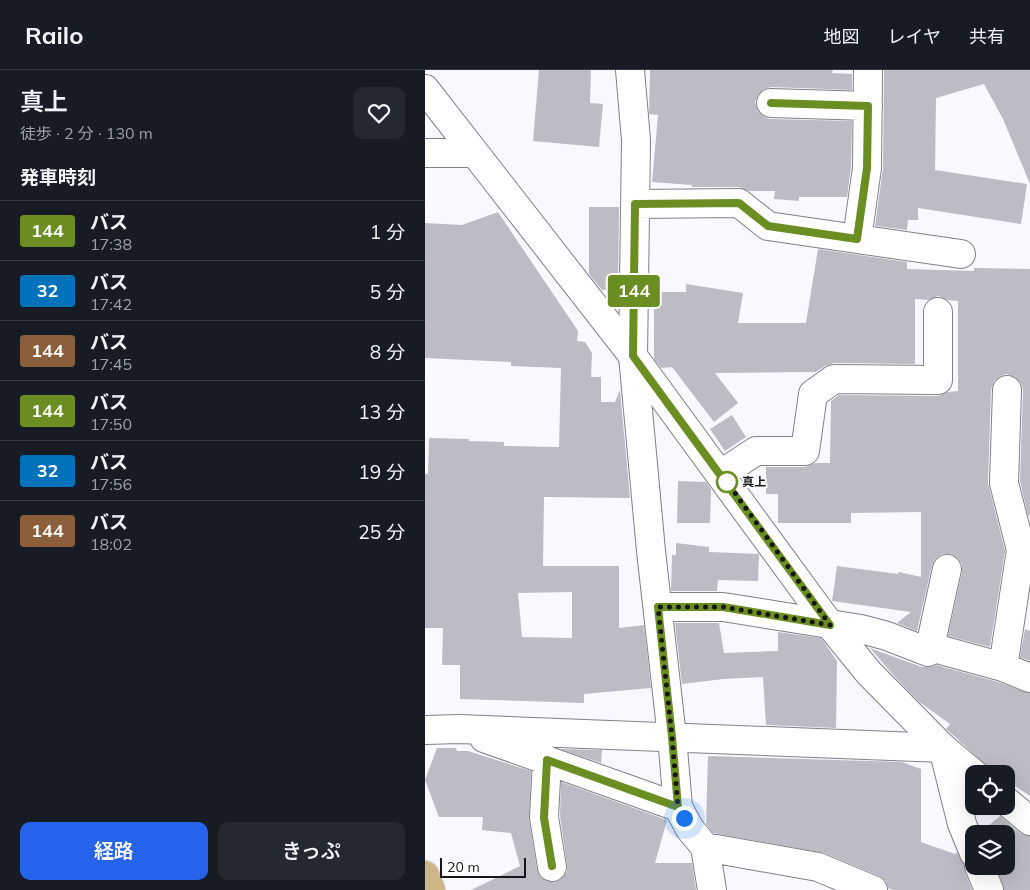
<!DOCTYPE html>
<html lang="ja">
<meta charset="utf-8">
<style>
body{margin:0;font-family:Mulish,"Noto Sans JP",sans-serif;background:#242831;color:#f1f3f6;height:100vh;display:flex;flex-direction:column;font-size:19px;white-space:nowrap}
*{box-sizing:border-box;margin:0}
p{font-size:16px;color:#9ea1a6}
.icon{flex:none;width:28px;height:28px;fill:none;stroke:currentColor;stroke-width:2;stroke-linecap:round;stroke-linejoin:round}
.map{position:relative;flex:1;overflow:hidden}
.details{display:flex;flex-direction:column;background:#171b24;width:425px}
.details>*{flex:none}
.badge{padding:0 10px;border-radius:4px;font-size:18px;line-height:32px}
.fabs{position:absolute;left:540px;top:695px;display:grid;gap:10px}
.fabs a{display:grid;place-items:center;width:50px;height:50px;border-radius:10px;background:#171b24;box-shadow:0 5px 20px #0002;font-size:25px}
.scale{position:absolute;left:15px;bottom:12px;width:86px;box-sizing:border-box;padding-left:5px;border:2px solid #161618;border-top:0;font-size:14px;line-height:18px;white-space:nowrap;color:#161618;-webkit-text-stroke:4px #fff;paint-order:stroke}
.you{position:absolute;width:25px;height:25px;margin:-12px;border:4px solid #fff;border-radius:50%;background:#1a73e8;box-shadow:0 0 0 8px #1a73e833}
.map>.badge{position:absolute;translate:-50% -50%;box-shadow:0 0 0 2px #fff}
h2{padding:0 20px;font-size:19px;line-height:45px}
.round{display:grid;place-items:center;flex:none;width:52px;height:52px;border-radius:10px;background:#242831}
.head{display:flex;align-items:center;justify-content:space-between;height:85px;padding:0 20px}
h1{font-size:24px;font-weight:600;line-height:38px}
.action{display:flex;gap:10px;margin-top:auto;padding:10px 20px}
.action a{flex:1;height:58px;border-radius:10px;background:#2563eb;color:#fff;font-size:20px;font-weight:600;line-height:58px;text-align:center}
.action a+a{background:#242831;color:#f1f3f6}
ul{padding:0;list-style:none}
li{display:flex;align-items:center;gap:15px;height:60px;padding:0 20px;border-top:1px solid #363941}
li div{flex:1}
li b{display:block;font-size:19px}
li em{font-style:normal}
li .badge{min-width:55px;font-weight:700;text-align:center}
header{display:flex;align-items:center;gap:30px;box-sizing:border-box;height:70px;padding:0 25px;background:#171b24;border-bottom:1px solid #363941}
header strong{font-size:24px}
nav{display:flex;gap:28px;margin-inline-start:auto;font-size:18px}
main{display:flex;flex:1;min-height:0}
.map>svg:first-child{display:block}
.building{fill:#bdbbc3;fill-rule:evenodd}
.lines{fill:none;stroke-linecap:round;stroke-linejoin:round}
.street-casing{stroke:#818086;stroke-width:30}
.secondary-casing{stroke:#818086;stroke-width:30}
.primary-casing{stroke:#d5d5d5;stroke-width:30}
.street{stroke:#fff;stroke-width:28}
.secondary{stroke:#fff;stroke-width:28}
.primary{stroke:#cdb688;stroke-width:28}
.line-casing{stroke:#fff;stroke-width:11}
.line{stroke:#6b8e23;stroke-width:8}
.walk{stroke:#161618;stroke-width:5;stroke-dasharray:0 9}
.stop-dot{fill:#fff;stroke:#6b8e23;stroke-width:2.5}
.labels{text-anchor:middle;stroke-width:4;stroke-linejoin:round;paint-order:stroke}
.stop-label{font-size:12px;font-weight:bold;fill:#161618;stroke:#fff;text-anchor:start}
</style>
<header>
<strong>Railo</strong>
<nav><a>地図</a><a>レイヤ</a><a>共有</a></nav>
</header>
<main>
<section class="details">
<div class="head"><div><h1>真上</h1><p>徒歩 · 2 分 · 130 m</p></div><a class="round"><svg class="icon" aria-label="heart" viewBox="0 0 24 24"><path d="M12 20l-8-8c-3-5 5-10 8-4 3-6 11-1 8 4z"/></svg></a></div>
<h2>発車時刻</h2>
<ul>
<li><span class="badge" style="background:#6b8e23;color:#fff">144</span><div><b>バス</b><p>17:38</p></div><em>1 分</em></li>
<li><span class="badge" style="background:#0072bc;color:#fff">32</span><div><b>バス</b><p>17:42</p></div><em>5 分</em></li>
<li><span class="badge" style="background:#8b5e3c;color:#fff">144</span><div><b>バス</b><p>17:45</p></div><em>8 分</em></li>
<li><span class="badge" style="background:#6b8e23;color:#fff">144</span><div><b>バス</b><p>17:50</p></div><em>13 分</em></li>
<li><span class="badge" style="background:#0072bc;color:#fff">32</span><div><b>バス</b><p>17:56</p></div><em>19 分</em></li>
<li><span class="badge" style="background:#8b5e3c;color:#fff">144</span><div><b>バス</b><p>18:02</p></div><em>25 分</em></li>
</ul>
<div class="action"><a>経路</a><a>きっぷ</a></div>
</section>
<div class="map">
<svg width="605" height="820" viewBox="0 0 605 820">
<rect width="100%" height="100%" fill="#f9f7ff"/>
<!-- building -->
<path class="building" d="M114,0H166L165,33L178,34L174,77L108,71Z
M225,0H408L407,3L427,4V20L346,17L338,20L333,25L330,32L333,41L338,46L345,49L427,51L426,97L422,127H374V131L349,129L350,121H324L314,117H267V115L227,112L233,45L224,44Z
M459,0H605V114L578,49L559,14L511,28L510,100L602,114L596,154L493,138V150H483L482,160L450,156L458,98Z
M164,137H194L193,220H177L164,204Z
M73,142L153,261L152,271L160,272L167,283L166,307H176V332H190L195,320L205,428L119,427L118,496H194V558L219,555L226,618L159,624V633L35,629V595H17L18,558H0V404H3L4,368L44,369V371L79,372V376L134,377L136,298L86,296V292L0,288V153L37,155ZM147,522V568L97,567L93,523Z
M393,179L482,192V199L549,201V198L605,199V445L603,446L595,411L598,320L596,313L590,307L582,304L575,306L569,311L566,320L563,413L580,481L565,577L523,566L537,502V494L532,487L526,484H517L510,489L507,495L492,561L472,553L486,542L407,531L412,496L473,504L474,502L496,507V442L426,443V453H353V424H341V397H380L390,393H405L406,331L414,325L513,326L523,322L533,321V231L523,230L513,226L504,230L490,229V294L409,293L400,296L391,302L290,303L313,333L289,352L247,297L236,298L229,289V240L236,222H261V214L318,223L313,253H381Z
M307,345L321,367L300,381L285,359Z
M253,411L281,412L286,419L285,453H252Z
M251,473L284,477V482L334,484L333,511L293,510L292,521H246L247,485H251Z
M250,553H294L299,583L353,581V562L396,568L412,591L411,658L341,655L338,607L298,609L257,614Z
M600,559L605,561V591L595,587Z
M445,578L497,597H505L511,595L573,612L605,623V726L581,710V704H573L562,696L529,666L521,659L525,654L493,631L470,607Z
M12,678H31L32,681H43L106,701L104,749L112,799L115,806L121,811L129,812L136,809L142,802V795L135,746L136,712L242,750L230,793H267L271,820H46L95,796L86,763L57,760L58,747H14L0,710Z
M135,679L177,680L176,693Z
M283,686L477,692L496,699V772L530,784L532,782L539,794L540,802L547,820H468L463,818L461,811L454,806L399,783L288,763L281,754Z
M575,746L595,763L605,766V820H579L571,796H581V764H558L557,761Z"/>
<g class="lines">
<!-- street casing -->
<g class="street-casing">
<path id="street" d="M205,0L211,70L208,286L226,481L247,667L253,737L265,759L280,777L287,820
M346,33L443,36
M0,83H48
M210,134L314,133L343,156L536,184
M432,169L442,98L443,0
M296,404L331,381H380L388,324L409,309L513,310V242
M233,537H298L436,559L462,566L503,582L505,577L578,597L605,608
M505,577L522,499
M578,597L596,480L579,413L582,320
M0,660L35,659L518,678L537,754L549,783
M59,668L253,737
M122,690L119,747L127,797
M280,777L393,797L448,820
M554,796L564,820"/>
</g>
<!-- secondary casing -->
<g class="secondary-casing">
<path id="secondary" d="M0,19L208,286L405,555L444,603L518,678L549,704
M581,731L605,751"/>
</g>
<!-- primary casing -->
<g class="primary-casing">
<path id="primary" d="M0,805L6,820"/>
</g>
<!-- street -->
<use href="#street" class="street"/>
<!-- secondary -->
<use href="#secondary" class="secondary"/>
<!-- primary -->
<use href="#primary" class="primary"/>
</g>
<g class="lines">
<!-- line casing -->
<g class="line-casing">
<path id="line" d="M127,796L119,748L122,690L253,737L247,667L233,537H298L405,555L208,286L210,134L314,133L343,156L432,169L442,98L443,36L346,33"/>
</g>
<!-- line -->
<use href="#line" class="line"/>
<!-- walk -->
<path class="walk" d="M259,748L253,737L247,667L233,537H298L405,555L302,412"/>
</g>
<!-- markers -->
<circle class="stop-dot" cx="302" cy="412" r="10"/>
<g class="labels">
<!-- stop labels -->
<g class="stop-label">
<text x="317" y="416">真上</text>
</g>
</g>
</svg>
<div class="fabs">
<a><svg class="icon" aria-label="locate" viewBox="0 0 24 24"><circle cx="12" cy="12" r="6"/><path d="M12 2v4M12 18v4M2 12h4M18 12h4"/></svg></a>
<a><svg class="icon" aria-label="layers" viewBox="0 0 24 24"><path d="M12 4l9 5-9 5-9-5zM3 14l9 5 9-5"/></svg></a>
</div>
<div class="scale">20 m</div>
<div class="you" style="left:259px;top:748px"></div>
<b class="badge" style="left:209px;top:221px;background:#6b8e23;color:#fff">144</b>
</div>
</main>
